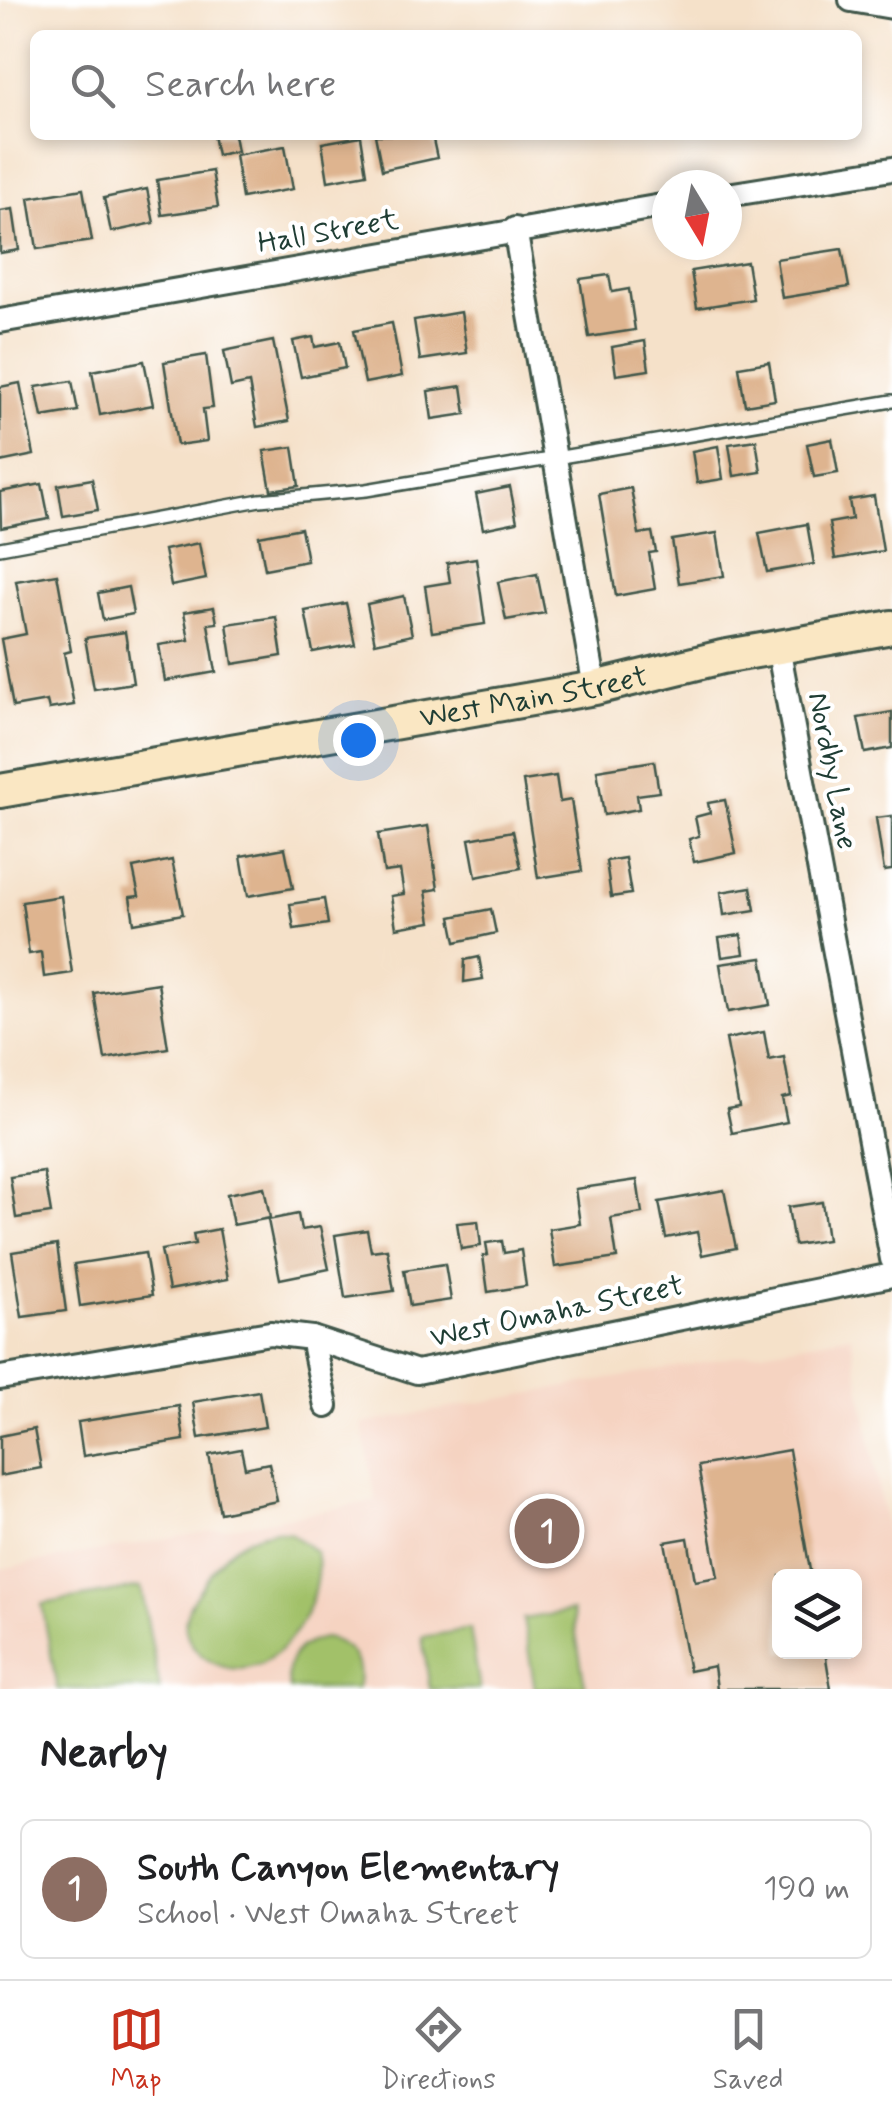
<!DOCTYPE html>
<html lang="en">
<head>
<meta charset="utf-8">
<style>
	:root { --surface:#fff; --page:#f6f6f6; --text:#202124; --muted:#757577; --line:#e0e0e0; --accent:#c8321e }
	body { margin:0; font-family:Mynerve,sans-serif; background:var(--page); color:var(--text) }
	.controls { position:absolute; right:30px; bottom:30px; display:grid; overflow:hidden; border-radius:15px; box-shadow:0 5px 15px #0003 }
	.controls button { width:90px; height:90px; display:grid; place-items:center; padding:0; border:0; border-bottom:2px solid var(--line); background:var(--surface); color:var(--text); font:50px sans-serif }
	.compass { position:absolute; left:652px; top:170px; width:90px; height:90px; border-radius:50%; background:var(--surface); box-shadow:0 5px 15px #0003; rotate:170deg }
	.you { position:absolute; left:358px; top:740px; width:35px; height:35px; margin:-25px; border:8px solid #fff; border-radius:50%; background:#1a73e8; box-shadow:0 0 0 15px #1a73e833 }
	.badge { display:grid; place-items:center; width:65px; height:65px; border-radius:50%; background:var(--accent); color:#fff; font-size:32px; font-weight:700 }
	.pin { position:absolute; translate:-50% -50%; border:5px solid #fff; box-shadow:0 2px 10px #0006 }
	.list { margin:0; padding:0; list-style:none }
	h2 { display:flex; justify-content:space-between; align-items:center; height:130px; margin:0; padding:0 40px; font-size:42px }
	h2 small { font-size:32px; font-weight:400; color:var(--muted) }
	.list li { display:grid; grid-template-columns:65px 1fr auto; gap:30px; align-items:center; box-sizing:border-box; height:140px; margin:0 20px 20px; padding:0 20px; border:2px solid var(--line); border-radius:15px }
	.list b { display:block; font-size:38px; white-space:nowrap }
	.list p { margin:0; font-size:32px; white-space:nowrap; color:var(--muted) }
	.list em { font-size:32px; font-style:normal; color:var(--muted) }
	.icon { flex:none; width:55px; height:55px; fill:none; stroke:currentColor; stroke-width:2; stroke-linecap:round; stroke-linejoin:round }
	.map { position:relative; flex:none; width:892px; height:1689px; overflow:hidden }
	.search { position:absolute; background:var(--surface); box-shadow:0 5px 15px #0003; left:30px; right:30px; top:30px; height:110px; display:flex; align-items:center; gap:25px; box-sizing:border-box; padding:0 35px; border-radius:15px; color:var(--muted); font-size:38px }
	.sheet { height:290px; background:var(--surface) }
	nav { display:flex; justify-content:space-around; align-items:center; box-sizing:border-box; height:140px; border-top:2px solid var(--line); background:var(--surface); font-size:28px; color:var(--muted) }
	nav a { display:grid; justify-items:center; gap:5px }
	nav .on { color:var(--accent) }
	.map>svg:first-child { display:block }
	.built { fill:#f5d3c1; fill-rule:evenodd }
	.green { fill:#a2c169; stroke:#607f4e; stroke-width:2.5 }
	.building { fill:#deb48f }
	.lines { fill:none; stroke-linecap:round; stroke-linejoin:round }
	.lane-casing { stroke:#3f564a; stroke-width:16 }
	.street-casing { stroke:#3f564a; stroke-width:28 }
	.secondary-casing { stroke:#3f564a; stroke-width:38 }
	.lane { stroke:#fff; stroke-width:11 }
	.street { stroke:#fff; stroke-width:22 }
	.secondary { stroke:#fae7c3; stroke-width:32 }
	.labels { text-anchor:middle; dominant-baseline:central; stroke-width:8; stroke-linejoin:round; paint-order:stroke }
	.street-label { font-size:30px; fill:#1f3d34; stroke:#fff }
</style>
</head>
<body>
<div class="map">
<svg width="892" height="1689" viewBox="0 0 892 1689">
	<rect width="100%" height="100%" fill="#fff"/>
	<filter id="ink" filterUnits="userSpaceOnUse"><feTurbulence type="fractalNoise" baseFrequency=".01" numOctaves="2"/><feDisplacementMap in="SourceGraphic" scale="20" xChannelSelector="R" yChannelSelector="G"/><feConvolveMatrix kernelMatrix="1 2 1 2 8 2 1 2 1" color-interpolation-filters="sRGB"/></filter>
	<filter id="wash" filterUnits="userSpaceOnUse"><feTurbulence type="fractalNoise" baseFrequency=".0048" numOctaves="4" result="noise"/><feDisplacementMap in="SourceGraphic" scale="40" xChannelSelector="R" yChannelSelector="G"/><feGaussianBlur stdDeviation="2.25" result="paint"/><feColorMatrix in="noise" values="0 0 0 0 0 0 0 0 0 0 0 0 0 0 0 0 0 1.4 0 .05"/><feComposite in="paint" operator="in"/></filter>
	<g filter="url(#wash)">
		<rect width="100%" height="100%" fill="#f5e1c9"/>
		<path class="built" d="M851 1335 892 1562V1689H0V1569L376 1501 362 1424ZM780 1576H854V1652H780Z"/>
		<g class="green">
			<path d="M275 1531 290 1533 316 1552C325 1592 291 1660 247 1668 215 1674 175 1645 188 1610 191 1601 199 1591 204 1583 222 1555 240 1535 275 1531Z"/>
			<polygon points="141,1587 160,1689 57,1689 42,1604"/>
			<polygon points="572,1611 585,1686 535,1689 523,1619"/>
			<polygon points="470,1629 480,1689 430,1689 422,1637"/>
			<path d="M324 1638C351 1643 363 1662 357 1689H290C282 1662 297 1643 324 1638Z"/>
		</g>
		<g id="blocks">
			<g class="building">
				<polygon points="213,135 234,135 237,151 217,155"/>
				<polygon points="375,135 432,135 437,158 382,170"/>
				<polygon points="361,136 367,174 328,181 322,143"/>
				<polygon points="285,146 293,189 242,198 235,155"/>
				<polygon points="212,171 218,207 162,215 157,180"/>
				<polygon points="83,189 92,241 37,249 29,198"/>
				<polygon points="147,189 154,223 111,232 104,198"/>
				<polygon points="13,209 19,250 0,253 0,211"/>
				<polygon points="842,249 849,287 782,298 776,259"/>
				<polygon points="747,262 753,299 697,308 691,271"/>
				<polygon points="609,275 612,292 629,289 635,330 589,337 580,279"/>
				<polygon points="461,312 467,353 420,360 414,320"/>
				<polygon points="392,323 402,376 365,383 354,330"/>
				<polygon points="313,337 315,347 340,342 345,368 301,377 293,341"/>
				<polygon points="273,341 289,421 257,427 249,383 231,387 224,351"/>
				<polygon points="645,341 649,370 616,375 612,347"/>
				<polygon points="206,355 213,408 203,409 207,441 177,445 164,362"/>
				<polygon points="144,361 153,405 100,415 92,371"/>
				<polygon points="769,362 775,400 745,405 739,367"/>
				<polygon points="72,381 78,411 42,417 36,387"/>
				<polygon points="20,383 34,455 0,462 0,387"/>
				<polygon points="462,386 466,414 432,419 428,391"/>
				<polygon points="832,439 838,473 814,477 807,444"/>
				<polygon points="756,440 761,472 734,476 729,444"/>
				<polygon points="718,446 723,479 697,483 692,451"/>
				<polygon points="293,447 299,486 271,490 264,451"/>
				<polygon points="92,479 98,510 63,516 58,485"/>
				<polygon points="42,484 49,519 1,528 0,492"/>
				<polygon points="510,487 517,522 483,529 476,494"/>
				<polygon points="631,488 639,534 652,532 656,552 649,553 655,589 616,596 599,494"/>
				<polygon points="874,496 883,551 835,559 829,523 852,519 849,500"/>
				<polygon points="807,524 814,564 767,572 759,533"/>
				<polygon points="301,528 307,561 265,569 259,536"/>
				<polygon points="717,533 724,576 679,583 672,540"/>
				<polygon points="199,543 206,579 171,586 164,550"/>
				<polygon points="476,558 485,624 432,632 425,586 450,582 447,563"/>
				<polygon points="57,574 71,651 64,653 74,705 49,709 47,701 13,707 1,639 26,634 16,581"/>
				<polygon points="537,574 545,613 506,620 498,582"/>
				<polygon points="128,587 133,614 103,620 98,593"/>
				<polygon points="404,596 412,635 375,643 367,604"/>
				<polygon points="346,603 355,644 313,652 305,611"/>
				<polygon points="214,607 217,623 208,624 216,672 165,681 159,645 189,640 184,612"/>
				<polygon points="276,617 282,656 233,664 227,624"/>
				<polygon points="125,632 133,683 94,689 85,638"/>
				<polygon points="892,712 892,748 865,753 858,718"/>
				<polygon points="654,761 659,792 637,795 639,809 604,815 597,770"/>
				<polygon points="556,776 560,802 571,800 582,871 538,878 523,781"/>
				<polygon points="725,800 736,853 694,862 689,839 699,836 695,817 710,813 708,803"/>
				<polygon points="892,816 892,870 884,871 876,818"/>
				<polygon points="428,826 438,889 426,891 431,922 396,928 391,896 404,894 400,870 384,872 378,834"/>
				<polygon points="513,831 521,868 476,877 469,839"/>
				<polygon points="285,848 293,888 248,896 241,856"/>
				<polygon points="625,858 631,894 611,897 606,861"/>
				<polygon points="172,860 183,914 134,923 130,897 139,896 133,868"/>
				<polygon points="751,887 755,910 724,915 721,892"/>
				<polygon points="61,896 72,973 44,977 41,952 29,954 22,902"/>
				<polygon points="324,899 328,924 294,929 290,904"/>
				<polygon points="491,909 496,933 456,942 451,917"/>
				<polygon points="741,935 744,954 722,957 719,938"/>
				<polygon points="479,957 483,979 464,982 465,960"/>
				<polygon points="762,958 770,1005 728,1012 720,964"/>
				<polygon points="158,983 168,1048 105,1059 94,993"/>
				<polygon points="764,1032 769,1060 784,1057 791,1096 782,1098 787,1122 732,1133 727,1109 739,1107 726,1039"/>
				<polygon points="44,1172 51,1213 16,1218 10,1177"/>
				<polygon points="637,1180 642,1213 611,1218 617,1258 555,1267 549,1229 580,1224 575,1189"/>
				<polygon points="264,1187 270,1218 233,1225 227,1194"/>
				<polygon points="724,1190 736,1248 702,1255 697,1232 666,1238 659,1202"/>
				<polygon points="822,1202 827,1240 794,1245 788,1207"/>
				<polygon points="298,1214 301,1230 320,1227 329,1269 280,1279 268,1220"/>
				<polygon points="478,1221 481,1246 461,1249 457,1223"/>
				<polygon points="219,1229 228,1279 169,1290 161,1250 195,1244 193,1234"/>
				<polygon points="367,1230 371,1251 387,1249 394,1291 345,1298 335,1235"/>
				<polygon points="502,1241 504,1253 521,1250 526,1286 488,1292 483,1256 488,1255 486,1243"/>
				<polygon points="57,1245 66,1311 22,1317 12,1252"/>
				<polygon points="145,1253 152,1295 80,1306 74,1264"/>
				<polygon points="445,1264 451,1300 410,1306 404,1270"/>
				<polygon points="259,1391 265,1427 199,1438 193,1402"/>
				<polygon points="179,1406 184,1440 83,1456 78,1422"/>
				<polygon points="34,1429 41,1468 0,1476 0,1436"/>
				<polygon points="241,1449 245,1468 269,1463 277,1501 220,1513 209,1455"/>
				<polygon points="789,1450 811,1576 780,1576 780,1652 825,1652 831,1689 717,1689 714,1666 689,1671 665,1542 688,1538 695,1581 718,1577 698,1466"/>
			</g>
		</g>
	</g>
	<g filter="url(#ink)">
		<use href="#blocks" fill-opacity="0" stroke="#3f564a" stroke-width="2.5"/>
		<g class="lines">
			<g class="lane-casing">
				<polyline id="lane" points="0,548 260,500 366,490 892,401"/>
			</g>
			<g class="street-casing">
				<g id="street">
					<polyline points="851,0 892,7"/>
					<polyline points="727,195 892,169"/>
					<polyline points="515,229 595,688"/>
					<polyline points="0,321 667,205"/>
					<polyline points="778,647 892,1259"/>
					<polyline points="312,1338 326,1406"/>
					<polyline points="0,1378 270,1333 312,1338 417,1372 892,1275"/>
				</g>
			</g>
			<g class="secondary-casing">
				<g id="secondary">
					<path id="s1" d="M0 791 595 688 722 657 892 627"/>
				</g>
			</g>
			<use href="#lane" class="lane"/>
			<use href="#street" class="street"/>
			<use href="#secondary" class="secondary"/>
		</g>
	</g>
	<g class="labels">
		<g class="street-label">
			<text transform="translate(328 232) rotate(-10)">Hall Street</text>
			<text stroke="none"><textPath href="#s1" startOffset="542">West Main Street</textPath></text>
			<text transform="translate(832 771) rotate(79)">Nordby Lane</text>
			<text transform="translate(557 1312) rotate(-12)">West Omaha Street</text>
		</g>
	</g>
</svg>
<div class="controls">
<button><svg class="icon" aria-label="layers" viewBox="0 0 24 24"><path d="M12 4l9 5-9 5-9-5zM3 14l9 5 9-5"/></svg></button>
</div>
<svg class="compass" viewBox="-18 -18 36 36"><path d="M0-13l5 13h-10z" fill="#e53935"/><path d="M0 13l5-13h-10z" fill="#757577"/></svg>
<div class="you"></div>
<div class="pin badge" style="left:547px;top:1531px;background:#8d6e63">1</div>
<div class="search"><svg class="icon" aria-label="search" viewBox="0 0 24 24"><circle cx="10" cy="10" r="6"/><path d="M15 15l6 6"/></svg>Search here</div>
</div>
<section class="sheet">
<h2>Nearby<small></small></h2>
<ul class="list">
<li><span class="badge" style="background:#8d6e63">1</span><div><b>South Canyon Elementary</b><p>School · West Omaha Street</p></div><em>190 m</em></li>
</ul>
</section>
<nav>
<a class="on"><svg class="icon" aria-label="map" viewBox="0 0 24 24"><path d="M3 6l6-2 6 2 6-2v14l-6 2-6-2-6 2zM9 4v14M15 6v14"/></svg>Map</a>
<a><svg class="icon" aria-label="directions" viewBox="0 0 24 24"><path d="M12 3l9 9-9 9-9-9zM9 14v-3h6M13 9l2 2-2 2"/></svg>Directions</a>
<a><svg class="icon" aria-label="saved" viewBox="0 0 24 24"><path d="M7 4h10v16l-5-4-5 4z"/></svg>Saved</a>
</nav>
</body>
</html>
